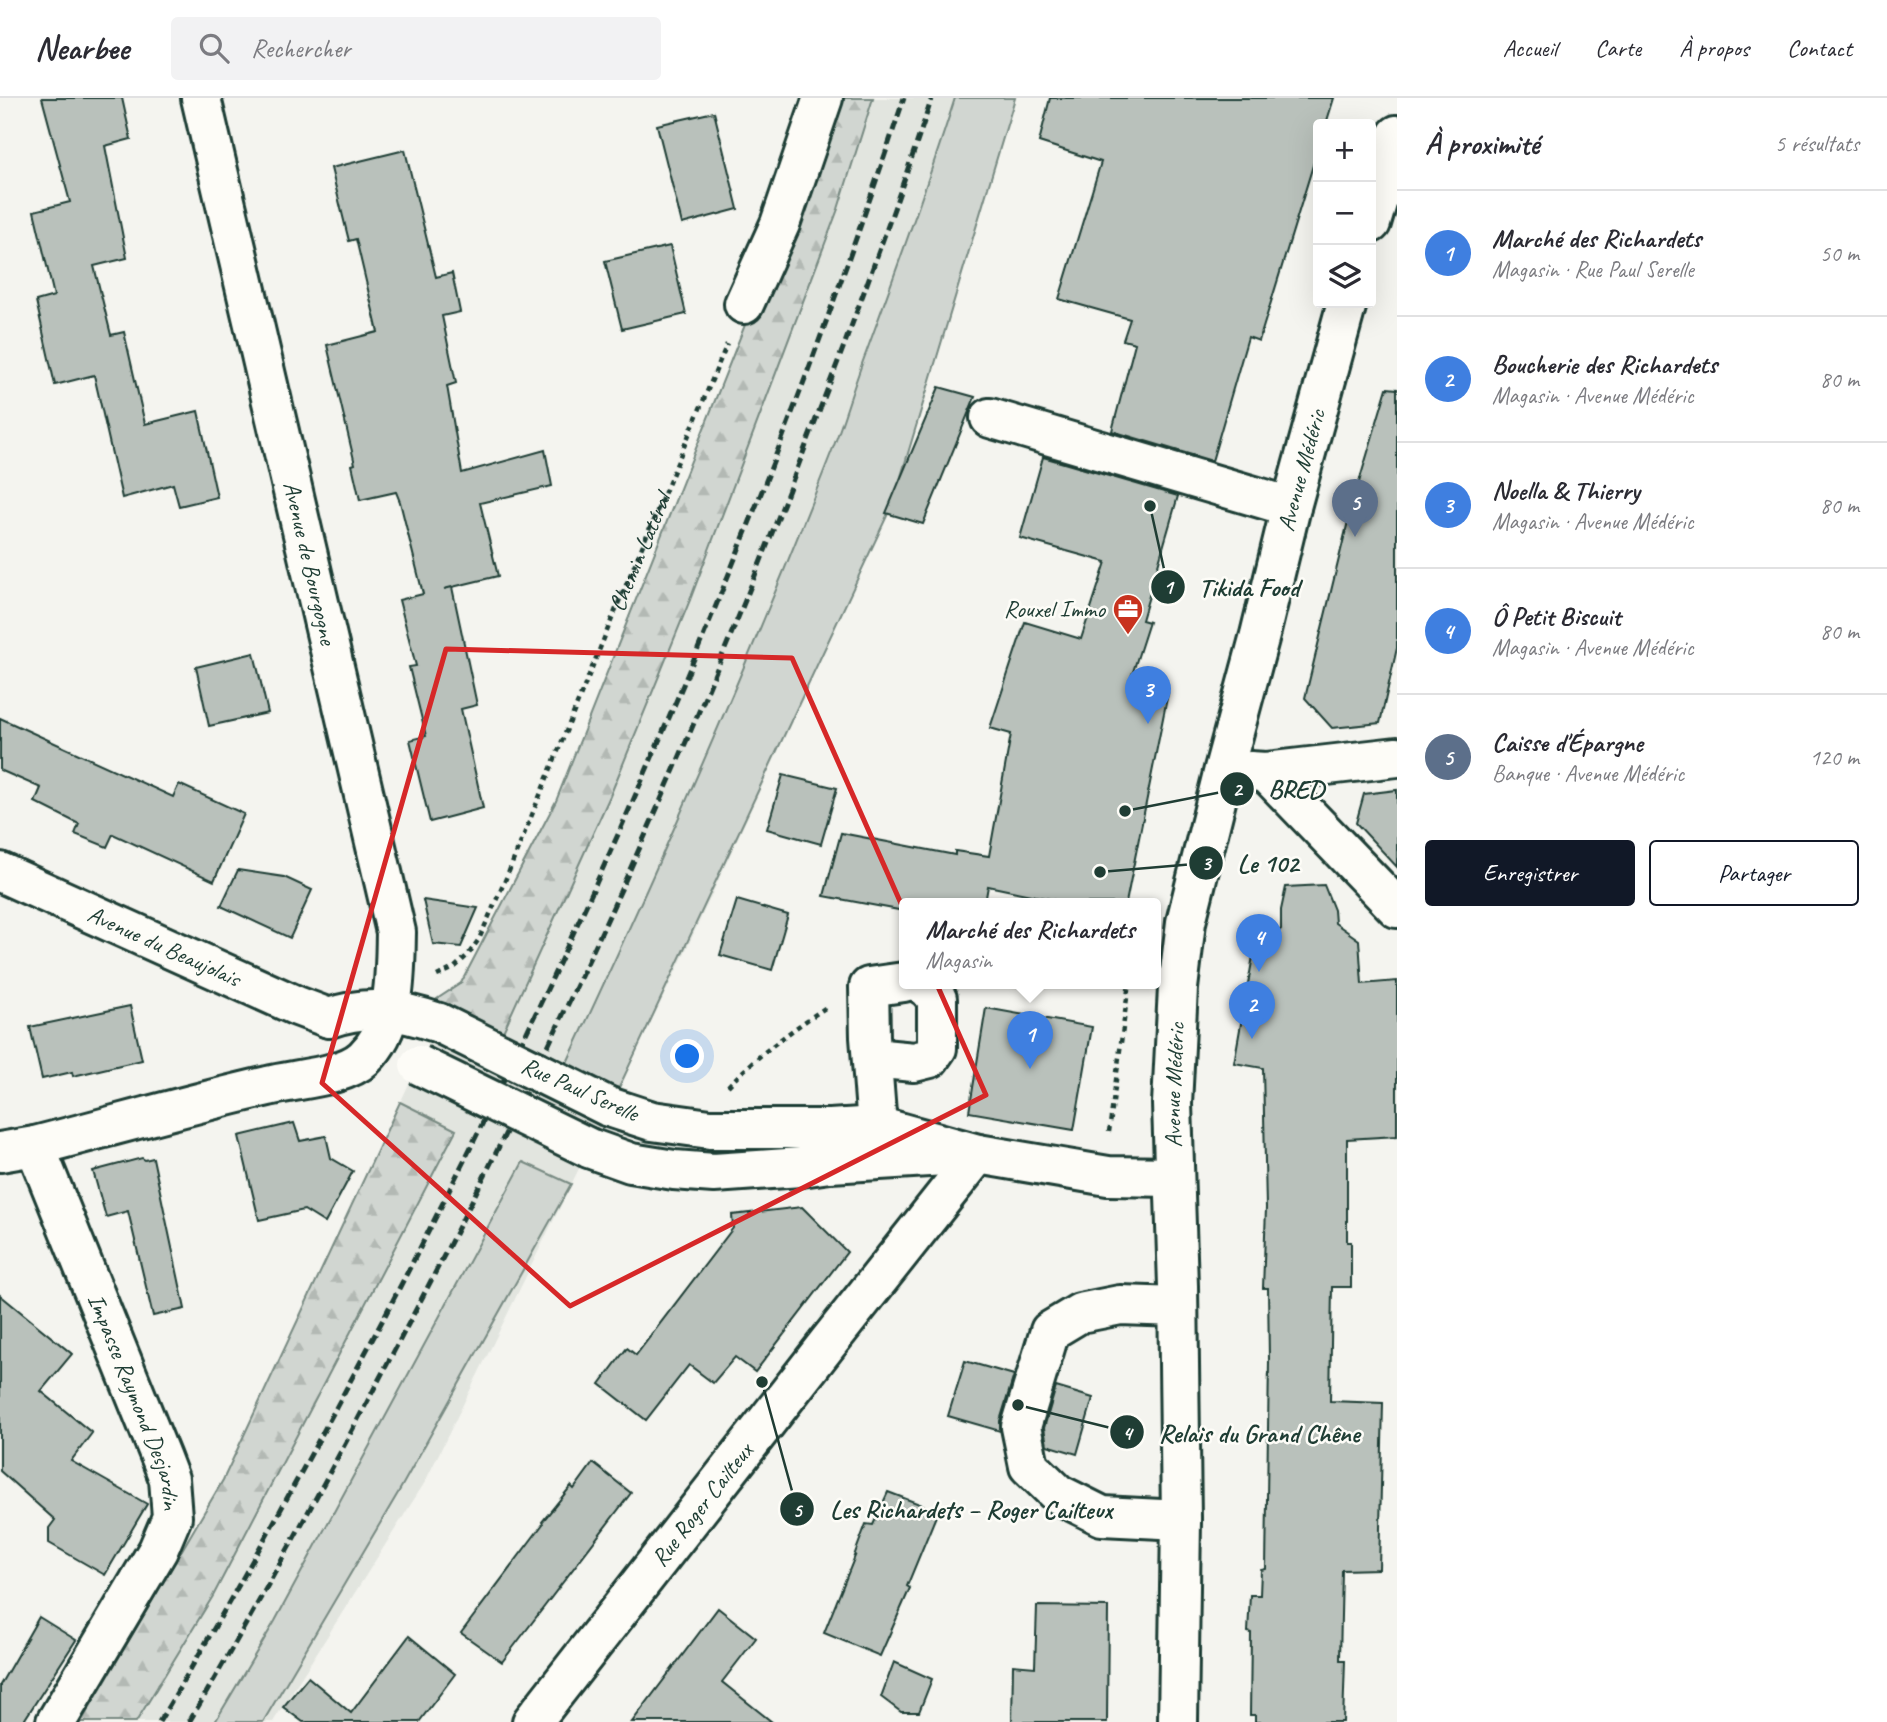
<!DOCTYPE html>
<html lang="fr">
<head>
<meta charset="utf-8">
<style>
	:root { --surface:#fff; --page:#f2f2f3; --text:#2b2b33; --muted:#7c7c81; --line:#e1e1e2; --accent:#111827 }
	body { margin:0; font-family:Caveat,sans-serif; background:var(--page); color:var(--text) }
	.controls { position:absolute; right:21px; top:21px; display:grid; overflow:hidden; border-radius:7px; box-shadow:0 7px 28px #0002 }
	.controls button { width:63px; height:63px; display:grid; place-items:center; padding:0; border:0; border-bottom:2px solid var(--line); background:var(--surface); color:var(--text); font:35px sans-serif }
	.you { position:absolute; left:688px; top:959px; width:24px; height:24px; margin:-18px; border:5px solid #fff; border-radius:50%; background:#1a73e8; box-shadow:0 0 0 10px #1a73e833 }
	.badge { display:grid; place-items:center; width:46px; height:46px; border-radius:50%; background:var(--accent); color:#fff; font-size:23px; font-weight:700 }
	.pin { position:absolute; translate:-50% -58px; filter:drop-shadow(0 2px 4px #0008) }
	.pin::after { content:''; position:absolute; top:37px; width:24px; height:21px; background:inherit; clip-path:polygon(0 0,100% 0,50% 100%) }
	.popup { position:absolute; left:899px; top:800px; width:262px; height:91px; box-sizing:border-box; display:grid; place-content:center; border-radius:7px; background:var(--surface); filter:drop-shadow(0 2px 5px #0005); font-size:23px; white-space:nowrap; color:var(--muted) }
	.popup b { font-size:26px; color:var(--text) }
	.popup::after { content:''; position:absolute; left:50%; top:100%; margin-left:-14px; border:14px solid transparent; border-top-color:var(--surface) }
	.list { margin:0; padding:0; list-style:none }
	h2 { display:flex; justify-content:space-between; align-items:center; height:91px; margin:0; padding:0 28px; font-size:30px }
	h2 small { font-size:23px; font-weight:400; color:var(--muted) }
	.list li { display:grid; grid-template-columns:46px 1fr auto; gap:21px; align-items:center; box-sizing:border-box; height:126px; padding:0 28px; border-top:2px solid var(--line) }
	.list b { display:block; font-size:26px; white-space:nowrap }
	.list p { margin:0; font-size:23px; white-space:nowrap; color:var(--muted) }
	.list em { font-size:23px; font-style:normal; color:var(--muted) }
	.actions { display:flex; gap:14px; padding:21px 28px }
	.actions a { flex:1; padding:16px 0; border:2px solid var(--accent); border-radius:7px; text-align:center; font-size:24px; color:var(--accent) }
	.actions .main { background:var(--accent); color:#fff }
	.icon { flex:none; width:38px; height:38px; fill:none; stroke:currentColor; stroke-width:2; stroke-linecap:round; stroke-linejoin:round }
	.map { position:relative; flex:none; width:1397px; height:1624px; overflow:hidden }
	header { display:flex; align-items:center; gap:42px; box-sizing:border-box; height:98px; padding:0 35px; background:var(--surface); border-bottom:2px solid var(--line) }
	header strong { font-size:33px }
	nav { display:flex; gap:38px; margin-inline-start:auto; font-size:24px }
	.search { width:490px; height:63px; background:var(--page); display:flex; align-items:center; gap:18px; box-sizing:border-box; padding:0 24px; border-radius:7px; color:var(--muted); font-size:26px }
	main { display:flex }
	aside { flex:1; background:var(--surface) }
	.map>svg:first-child { display:block }
	.built { fill:#e2e5df }
	.green { fill:#d1d6d1; stroke:#788a82; stroke-width:2 }
	.forest { fill:url(#forest-firs); stroke:#788a82; stroke-width:2 }
	.building { fill:#b9c1bb; stroke:#1f3d34; stroke-width:2 }
	.lines { fill:none; stroke-linecap:round; stroke-linejoin:round }
	.minor-casing { stroke:#1f3d34; stroke-width:44 }
	.major-casing { stroke:#1f3d34; stroke-width:44 }
	.path { stroke:#1f3d34; stroke-width:4.5; stroke-dasharray:5 5; stroke-linecap:butt }
	.minor { stroke:#fdfcf7; stroke-width:38 }
	.major { stroke:#fdfcf7; stroke-width:38 }
	.rail { stroke:#1f3d34; stroke-width:5; stroke-dasharray:10 5; stroke-linecap:butt }
	.minor-bridge-casing { stroke:#1f3d34; stroke-width:44; stroke-linecap:butt }
	.minor-bridge { stroke:#fdfcf7; stroke-width:38 }
	.marked { fill:none; stroke:#d62828; stroke-width:5; stroke-linejoin:round }
	.labels { text-anchor:middle; dominant-baseline:central; stroke-width:5; stroke-linejoin:round; paint-order:stroke }
	.street-label { font-size:24px; fill:#1f3d34; stroke:#fdfcf7 }
	.poi-label { font-size:24px; fill:#1f3d34; stroke:#fdfcf7; text-anchor:end }
	.leader { fill:none; stroke:#1f3d34; stroke-width:2.5 }
	.callout-dot { fill:#1f3d34; stroke:#fdfcf7; stroke-width:2.5 }
	.mark-label { font-size:21px; text-anchor:middle; font-weight:bold; fill:#fff }
	.callout-label { font-size:26px; text-anchor:middle; font-weight:bold; fill:#1f3d34; stroke:#fdfcf7; stroke-width:5; stroke-linejoin:round; paint-order:stroke }
</style>
</head>
<body>
<header>
<strong>Nearbee</strong>
<div class="search"><svg class="icon" aria-label="search" viewBox="0 0 24 24"><circle cx="10" cy="10" r="6"/><path d="M15 15l6 6"/></svg>Rechercher</div>
<nav><a>Accueil</a><a>Carte</a><a>À propos</a><a>Contact</a></nav>
</header>
<main>
<div class="map">
<svg width="1397" height="1624" viewBox="0 0 1397 1624">
	<defs>
		<pattern id="forest-firs" width="22" height="20" patternUnits="userSpaceOnUse" patternTransform="scale(1.75)"><rect width="22" height="20" fill="#d1d6d1"/><path d="M5 1l3.5 6h-7zM16 11l3.5 6h-7z" fill="#b3b9b4"/></pattern>
	</defs>
	<rect width="100%" height="100%" fill="#f4f4ef"/>
	<filter id="ink" filterUnits="userSpaceOnUse"><feTurbulence type="fractalNoise" baseFrequency=".0143" numOctaves="2"/><feDisplacementMap in="SourceGraphic" scale="14" xChannelSelector="R" yChannelSelector="G"/><feConvolveMatrix kernelMatrix="1 2 1 2 8 2 1 2 1" color-interpolation-filters="sRGB"/></filter>
	<g filter="url(#ink)">
		<polygon class="built" points="850,0 1015,0 893,405 680,865 425,1384 273,1624 92,1624 155,1526 408,988 551,714"/>
		<g class="green">
			<path d="M955 0H1015L893 405 616 996 564 971C660 767 751 560 833 350 845 319 854 286 866 255 897 170 928 86 955 0Z"/>
			<polygon points="523,1064 571,1086 398,1395 263,1624 215,1624 275,1523"/>
		</g>
		<g class="forest">
			<polygon points="829,0 873,0 838,111 690,502 610,698 498,945 448,913 437,901 461,885 556,703 806,73"/>
			<polygon points="400,1004 456,1032 213,1498 136,1624 81,1624 223,1382"/>
		</g>
		<g class="building">
			<polygon points="42,0 122,0 131,41 105,48 127,160 94,168 111,237 124,234 145,326 198,313 217,399 179,408 173,386 122,400 94,277 55,287 36,203 54,198 34,113 70,104"/>
			<polygon points="1050,0 1334,0 1326,26 1318,26 1318,51 1259,243 1248,239 1212,363 1112,333 1135,245 1123,242 1130,221 1059,201 1101,64 1039,44"/>
			<polygon points="714,14 738,111 682,126 657,27"/>
			<polygon points="405,52 436,179 452,175 460,214 442,218 456,285 447,288 462,375 545,352 552,388 480,405 498,478 444,491 452,489 477,607 461,611 483,710 430,724 410,642 426,638 409,569 416,568 399,502 423,496 400,404 396,394 360,402 352,367 355,366 327,247 378,234 356,141 349,143 331,70"/>
			<polygon points="670,148 686,216 622,231 605,163"/>
			<polygon points="939,289 975,299 923,426 886,415"/>
			<polygon points="1387,290 1397,291 1397,550 1380,625 1332,630 1305,600 1351,411"/>
			<polygon points="1043,359 1178,398 1142,522 1149,524 1130,583 1168,595 1126,805 1069,805 988,788 985,805 904,805 904,813 824,798 841,735 955,757 955,753 989,758 1011,636 990,630 1025,524 1081,541 1106,464 1020,440"/>
			<polygon points="254,555 268,615 209,628 196,569"/>
			<polygon points="0,620 173,699 179,686 244,716 214,783 113,736 107,749 75,736 79,726 35,704 41,690 0,672"/>
			<polygon points="783,677 837,690 821,746 767,731"/>
			<polygon points="1397,692 1397,769 1356,725 1364,696"/>
			<polygon points="238,772 284,779 312,792 290,840 221,808"/>
			<polygon points="1324,787 1334,812 1335,825 1359,842 1362,886 1397,883 1397,1038 1347,1041 1347,1144 1351,1144 1351,1189 1332,1189 1330,1303 1383,1305 1379,1471 1342,1472 1340,1562 1345,1562 1343,1624 1255,1624 1255,1617 1250,1617 1251,1535 1248,1534 1250,1497 1260,1497 1261,1472 1266,1471 1269,1262 1268,1190 1263,1190 1266,1110 1263,970 1234,965 1253,858 1281,831 1281,812 1286,789"/>
			<polygon points="423,802 478,810 461,849 433,846"/>
			<polygon points="737,802 788,817 772,872 720,857"/>
			<polygon points="130,908 142,962 73,978 72,974 42,981 30,929"/>
			<polygon points="986,910 1092,929 1074,1032 969,1014"/>
			<polygon points="294,1025 300,1043 326,1038 331,1060 353,1073 325,1125 304,1112 259,1122 239,1038"/>
			<polygon points="142,1060 145,1062 153,1060 185,1211 153,1218 128,1113 106,1119 93,1073"/>
			<polygon points="802,1109 847,1154 755,1274 735,1259 713,1285 689,1267 646,1322 600,1286 627,1250 636,1257 733,1130 732,1117"/>
			<polygon points="0,1197 72,1256 41,1293 92,1335 71,1363 147,1406 105,1477 49,1445 49,1430 55,1422 0,1373"/>
			<polygon points="965,1263 1014,1277 1000,1323 1000,1333 948,1318"/>
			<polygon points="1056,1289 1093,1300 1077,1356 1047,1347 1044,1330"/>
			<polygon points="593,1365 631,1395 502,1564 461,1535 543,1426 542,1424 571,1388 574,1391"/>
			<polygon points="888,1394 938,1413 907,1488 910,1490 880,1558 824,1535 855,1458 854,1458 866,1426 873,1427"/>
			<polygon points="1037,1508 1108,1509 1107,1624 1012,1624 1013,1567 1035,1569"/>
			<polygon points="718,1510 756,1540 722,1584 772,1624 632,1624"/>
			<polygon points="39,1519 76,1542 23,1624 0,1624 0,1587"/>
			<polygon points="409,1538 455,1576 419,1624 303,1624 283,1609 308,1579 351,1615"/>
			<polygon points="894,1564 932,1581 919,1614 901,1614 881,1599"/>
		</g>
		<g class="lines">
			<g class="minor-casing">
				<g id="minor">
					<polyline points="744,206 780,126 823,0"/>
					<polyline points="990,320 1291,409"/>
					<polyline points="1250,673 1266,674 1397,659"/>
					<polyline points="1266,674 1397,810"/>
					<path id="s2" d="M0 774 297 908 329 920"/>
					<path d="M329 920C369 906 400 912 439 925"/>
					<polyline points="872,960 914,964 930,960 937,950 937,901 928,890 920,885"/>
					<polyline points="609,1009 652,1023 710,1031 830,1031 877,1028 978,1056 1108,1078 1174,1079"/>
					<polyline points="877,1028 870,939 869,889 904,884"/>
					<path id="s3" d="M35 1048 161 1360 169 1381 172 1419 158 1452 56 1624"/>
					<polyline points="589,1050 631,1065 674,1072 714,1075 801,1069 830,1065 945,1058"/>
					<path d="M0 1054 35 1048C113 1028 190 1006 268 988 295 981 344 979 364 960 397 929 395 876 396 834L201 0"/>
					<polyline points="1178,1209 1120,1207 1080,1215 1050,1233 1021,1329 1029,1368 1058,1396 1102,1418 1181,1422"/>
					<path id="s4" d="M532 1624 828 1245 978 1056"/>
				</g>
			</g>
			<g class="major-casing">
				<g id="major">
					<polyline points="1371,125 1397,37"/>
					<path id="s5" d="M1178 1624 1181 1422 1178 1188 1172 1006 1178 890 1186 824 1224 671 1260 537 1291 409 1347 205"/>
				</g>
			</g>
			<g class="path">
				<path id="s1" d="M437 878 454 870 468 857 479 841 507 778 618 506 727 246"/>
				<path d="M728 988C757 958 790 933 825 910"/>
				<polyline points="1109,1034 1129,885"/>
			</g>
			<use href="#minor" class="minor"/>
			<use href="#major" class="major"/>
			<g class="rail">
				<path d="M159 1624C230 1506 296 1385 361 1263 576 858 760 435 904 0"/>
				<path d="M189 1624C258 1508 322 1390 385 1270 549 963 693 647 816 321 857 215 896 108 932 0"/>
			</g>
			<g class="minor-bridge-casing">
				<g id="minor-bridge">
					<polyline points="439,925 609,1009"/>
					<polyline points="419,967 589,1050"/>
				</g>
			</g>
			<use href="#minor-bridge" class="minor-bridge"/>
		</g>
	</g>
	<path class="marked" d="M446 551 792 560 986 997 570 1208 322 985Z"/>
	<defs>
		<g id="office-pin" transform="scale(1.575)"><path d="M0 17L-7.5 6A9.5 9.5 0 1 1 7.5 6Z" fill="#c8321e" stroke="#fdfcf7"/><path d="M-6-3h4V-5.5h4V-3h4V5H-6ZM-1-4.5V-3h2v-1.5ZM-6 0V1H6V0Z" fill="#fff"/></g>
	</defs>
	<g fill-rule="evenodd">
		<use href="#office-pin" x="1128" y="511"/>
	</g>
	<g class="labels">
		<g class="street-label">
			<text stroke="none"><textPath href="#s5" startOffset="1267">Avenue Médéric</textPath></text>
			<text stroke="none"><textPath href="#s1" startOffset="476">Chemin Latéral</textPath></text>
			<text transform="translate(310 465) rotate(77)">Avenue de Bourgogne</text>
			<text stroke="none"><textPath href="#s2" startOffset="180">Avenue du Beaujolais</textPath></text>
			<text stroke="none"><textPath href="#s5" startOffset="637">Avenue Médéric</textPath></text>
			<text transform="translate(580 991) rotate(24)">Rue Paul Serelle</text>
			<text stroke="none"><textPath href="#s3" startOffset="275">Impasse Raymond Desjardin</textPath></text>
			<text stroke="none"><textPath href="#s4" startOffset="276">Rue Roger Cailteux</textPath></text>
		</g>
		<g class="poi-label">
			<text x="1105" y="511">Rouxel Immo</text>
		</g>
	</g>
	<path class="leader" d="M1150 408L1168 489M1125 713L1237 691M1100 774L1206 765M1018 1307L1127 1334M762 1284L797 1411"/>
	<g class="callout-dot">
		<circle cx="1150" cy="408" r="7"/>
		<circle cx="1125" cy="713" r="7"/>
		<circle cx="1100" cy="774" r="7"/>
		<circle cx="1018" cy="1307" r="7"/>
		<circle cx="762" cy="1284" r="7"/>
		<circle cx="1168" cy="489" r="18"/>
		<circle cx="1237" cy="691" r="18"/>
		<circle cx="1206" cy="765" r="18"/>
		<circle cx="1127" cy="1334" r="18"/>
		<circle cx="797" cy="1411" r="18"/>
	</g>
	<g class="mark-label">
		<text x="1168" y="496">1</text>
		<text x="1237" y="698">2</text>
		<text x="1206" y="772">3</text>
		<text x="1127" y="1342">4</text>
		<text x="797" y="1419">5</text>
	</g>
	<g class="callout-label">
		<text x="1249" y="498">Tikida Food</text>
		<text x="1296" y="700">BRED</text>
		<text x="1268" y="774">Le 102</text>
		<text x="1259" y="1344">Relais du Grand Chêne</text>
		<text x="971" y="1420">Les Richardets – Roger Cailteux</text>
	</g>
</svg>
<div class="controls">
<button>+</button>
<button>−</button>
<button><svg class="icon" aria-label="layers" viewBox="0 0 24 24"><path d="M12 4l9 5-9 5-9-5zM3 14l9 5 9-5"/></svg></button>
</div>
<div class="you"></div>
<div class="pin badge" style="left:1030px;top:971px;background:#3f7fe0">1</div>
<div class="popup"><b>Marché des Richardets</b>Magasin</div>
<div class="pin badge" style="left:1252px;top:941px;background:#3f7fe0">2</div>
<div class="pin badge" style="left:1148px;top:626px;background:#3f7fe0">3</div>
<div class="pin badge" style="left:1259px;top:874px;background:#3f7fe0">4</div>
<div class="pin badge" style="left:1355px;top:439px;background:#5c6f8a">5</div>
</div>
<aside>
<h2>À proximité<small>5 résultats</small></h2>
<ul class="list">
<li><span class="badge" style="background:#3f7fe0">1</span><div><b>Marché des Richardets</b><p>Magasin · Rue Paul Serelle</p></div><em>50 m</em></li>
<li><span class="badge" style="background:#3f7fe0">2</span><div><b>Boucherie des Richardets</b><p>Magasin · Avenue Médéric</p></div><em>80 m</em></li>
<li><span class="badge" style="background:#3f7fe0">3</span><div><b>Noella &amp; Thierry</b><p>Magasin · Avenue Médéric</p></div><em>80 m</em></li>
<li><span class="badge" style="background:#3f7fe0">4</span><div><b>Ô Petit Biscuit</b><p>Magasin · Avenue Médéric</p></div><em>80 m</em></li>
<li><span class="badge" style="background:#5c6f8a">5</span><div><b>Caisse d'Épargne</b><p>Banque · Avenue Médéric</p></div><em>120 m</em></li>
</ul>
<div class="actions"><a class="main">Enregistrer</a><a>Partager</a></div>
</aside>
</main>
</body>
</html>
